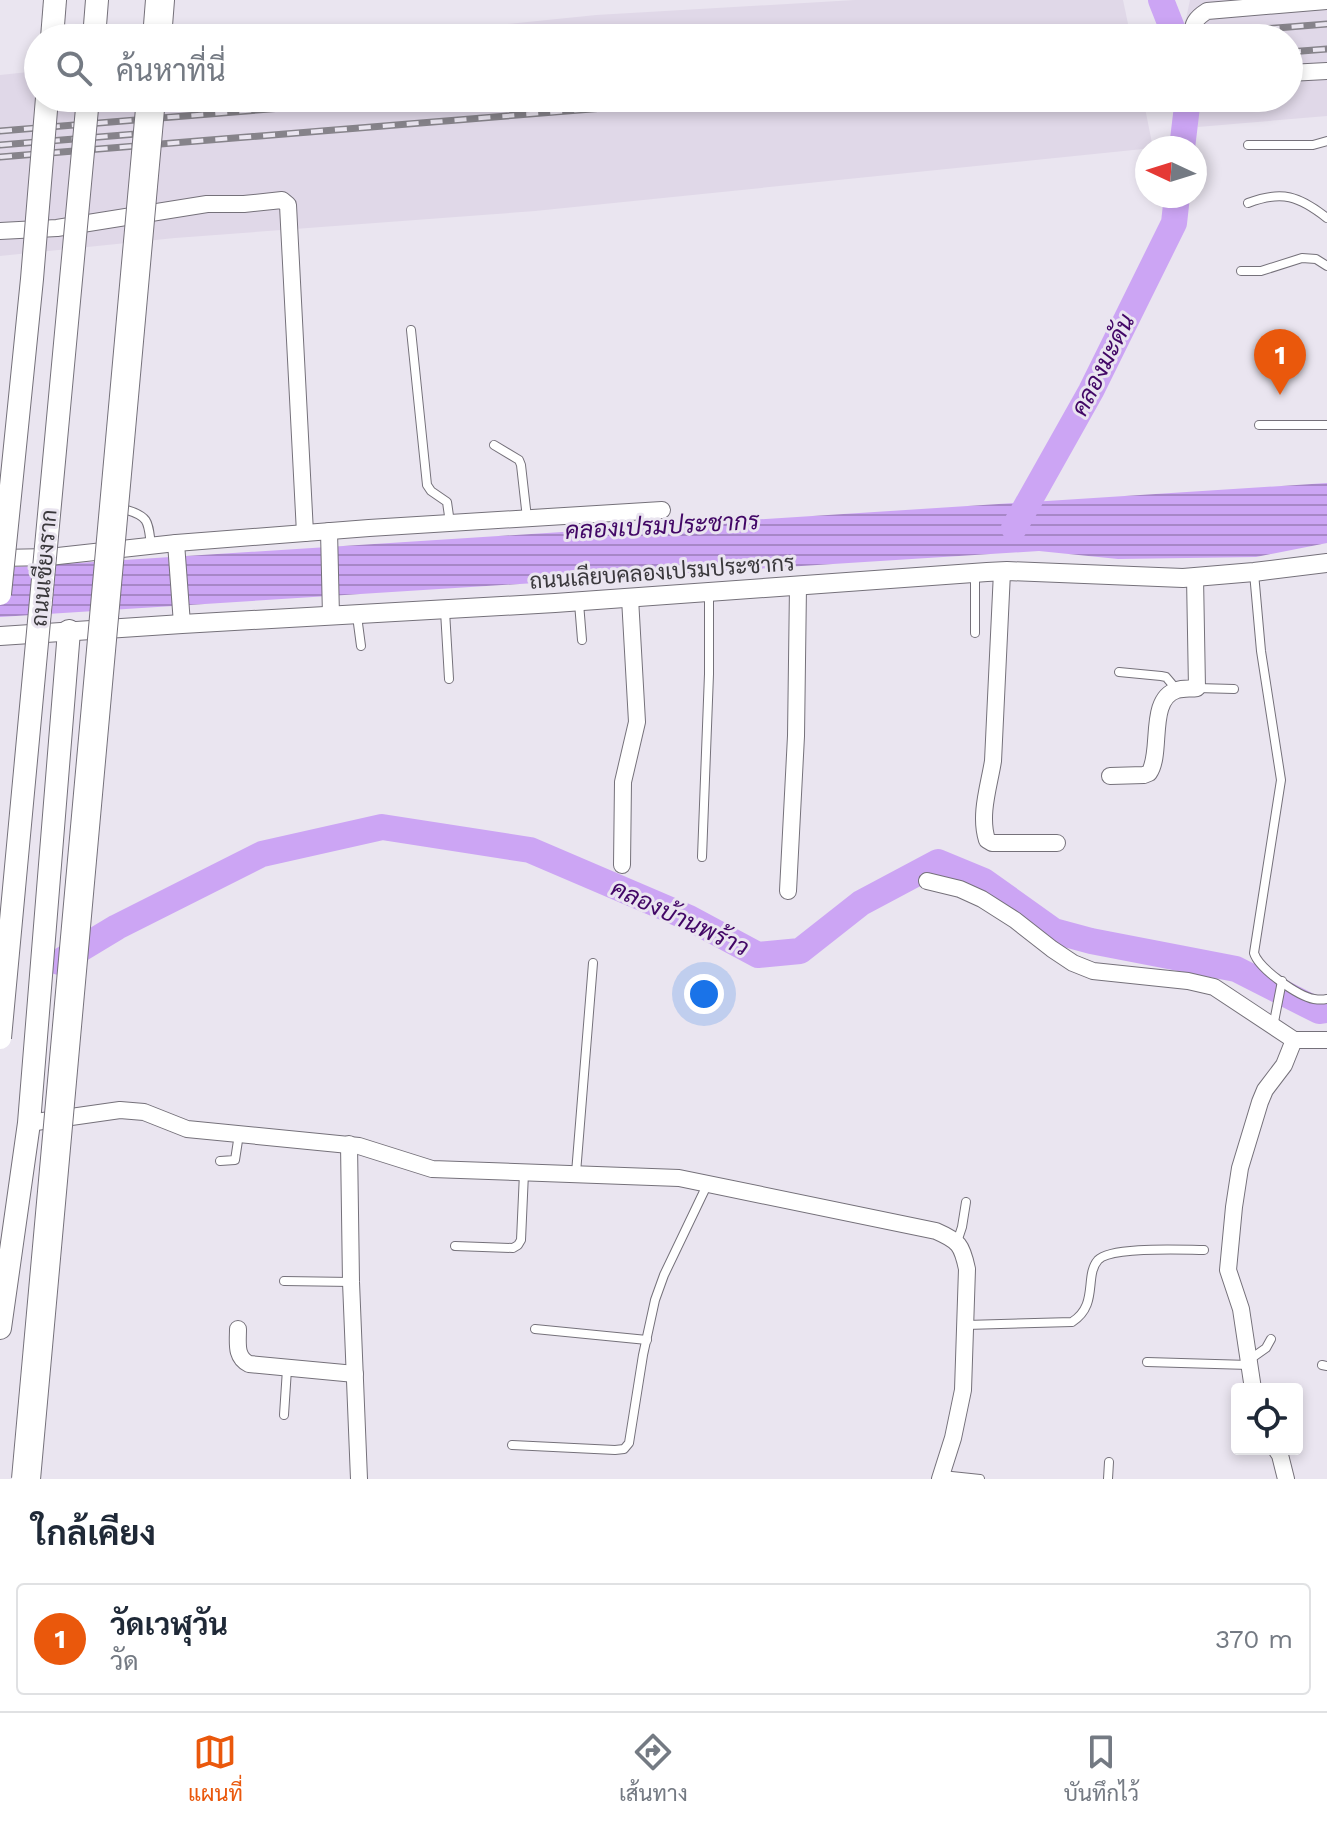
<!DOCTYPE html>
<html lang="th">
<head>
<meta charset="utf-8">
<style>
	:root { --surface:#fff; --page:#f6f6f7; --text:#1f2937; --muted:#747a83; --line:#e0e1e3; --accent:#ea580c }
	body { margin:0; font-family:"Work Sans",Sarabun,sans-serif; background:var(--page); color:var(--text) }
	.controls { position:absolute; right:24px; bottom:24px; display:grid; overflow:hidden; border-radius:8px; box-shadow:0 4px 12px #0003 }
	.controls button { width:72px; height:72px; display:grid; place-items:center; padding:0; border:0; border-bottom:2px solid var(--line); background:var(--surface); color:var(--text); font:40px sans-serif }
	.compass { position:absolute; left:1135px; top:136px; width:72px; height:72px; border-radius:50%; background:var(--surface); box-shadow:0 4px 12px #0003; rotate:274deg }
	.you { position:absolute; left:704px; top:994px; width:28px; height:28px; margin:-20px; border:6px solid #fff; border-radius:50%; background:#1a73e8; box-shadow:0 0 0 12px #1a73e833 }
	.badge { display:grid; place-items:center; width:52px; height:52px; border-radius:50%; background:var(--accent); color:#fff; font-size:26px; font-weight:700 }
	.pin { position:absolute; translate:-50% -66px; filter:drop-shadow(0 2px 4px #0008) }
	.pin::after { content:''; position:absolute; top:42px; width:28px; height:24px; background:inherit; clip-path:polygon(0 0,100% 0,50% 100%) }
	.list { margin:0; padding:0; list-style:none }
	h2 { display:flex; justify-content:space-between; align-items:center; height:104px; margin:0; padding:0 32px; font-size:34px }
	h2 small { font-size:26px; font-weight:400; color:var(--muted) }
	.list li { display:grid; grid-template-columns:52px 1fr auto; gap:24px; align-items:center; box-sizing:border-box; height:112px; margin:0 16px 16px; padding:0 16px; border:2px solid var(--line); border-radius:8px }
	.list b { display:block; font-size:30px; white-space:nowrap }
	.list p { margin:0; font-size:26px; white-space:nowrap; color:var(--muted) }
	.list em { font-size:26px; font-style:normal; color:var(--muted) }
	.icon { flex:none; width:44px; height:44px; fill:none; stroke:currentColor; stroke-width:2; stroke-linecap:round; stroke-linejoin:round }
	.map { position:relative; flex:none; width:1327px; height:1479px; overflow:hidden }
	.search { position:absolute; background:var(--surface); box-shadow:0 4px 12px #0003; left:24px; right:24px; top:24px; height:88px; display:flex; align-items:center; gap:20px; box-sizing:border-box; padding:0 28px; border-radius:44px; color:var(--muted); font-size:30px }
	.sheet { height:232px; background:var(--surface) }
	nav { display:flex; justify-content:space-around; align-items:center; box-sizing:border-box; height:112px; border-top:2px solid var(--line); background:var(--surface); font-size:22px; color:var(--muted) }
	nav a { display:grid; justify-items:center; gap:4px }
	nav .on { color:var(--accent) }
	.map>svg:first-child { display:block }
	.built { fill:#e0d8e8 }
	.water { fill:url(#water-rules) }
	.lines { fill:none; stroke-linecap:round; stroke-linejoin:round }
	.river { stroke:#cca5f4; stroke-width:26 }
	.service-casing { stroke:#75717a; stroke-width:10 }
	.minor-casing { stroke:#75717a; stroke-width:18 }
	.tertiary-casing { stroke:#75717a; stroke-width:20 }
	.secondary-casing { stroke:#75717a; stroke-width:24 }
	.motorway-casing { stroke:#75717a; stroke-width:30 }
	.service { stroke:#fff; stroke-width:8 }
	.minor { stroke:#fff; stroke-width:16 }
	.tertiary { stroke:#fff; stroke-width:18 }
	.secondary { stroke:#fff; stroke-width:22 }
	.motorway { stroke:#fff; stroke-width:28 }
	.rail-casing { stroke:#86838a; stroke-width:7 }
	.rail { stroke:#eae5f0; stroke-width:4; stroke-dasharray:12; stroke-linecap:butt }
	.secondary-bridge-casing { stroke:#75717a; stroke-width:24; stroke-linecap:butt }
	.motorway-bridge-casing { stroke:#75717a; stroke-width:30; stroke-linecap:butt }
	.secondary-bridge { stroke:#fff; stroke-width:22 }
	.motorway-bridge { stroke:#fff; stroke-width:28 }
	.labels { text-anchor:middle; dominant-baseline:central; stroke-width:6; stroke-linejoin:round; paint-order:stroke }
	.street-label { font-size:22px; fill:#3a383c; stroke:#eae5f0 }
	.water-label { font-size:24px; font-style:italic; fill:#420766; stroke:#eae5f0 }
</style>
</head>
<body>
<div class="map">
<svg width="1327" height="1479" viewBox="0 0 1327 1479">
	<defs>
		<pattern id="water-rules" width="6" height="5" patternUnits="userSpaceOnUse" patternTransform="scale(2)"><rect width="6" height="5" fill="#cca5f4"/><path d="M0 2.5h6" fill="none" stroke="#a787c7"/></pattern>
	</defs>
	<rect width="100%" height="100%" fill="#eae5f0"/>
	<g class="built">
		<polygon points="855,0 1123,0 1131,38 369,38 596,15"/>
		<polygon points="1190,0 1327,0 1327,116 1198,127 1194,98 1289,98 1289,38 1185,38 1184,28"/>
		<polygon points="38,71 38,98 1143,98 1153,148 535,211 175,238 0,256 0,75"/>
	</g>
	<polygon class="water" points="1327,483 1327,543 1256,557 1118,559 1039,551 0,617 0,568"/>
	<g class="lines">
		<g class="river">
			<polyline points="1161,0 1176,38"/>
			<polyline points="1182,148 1188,98"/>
			<polyline points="1014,528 1091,391 1174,223 1177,196"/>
			<polyline points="59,962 117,927 262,854 382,827 530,850 689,918 758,955 800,951 861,903 938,862 984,881 1054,931 1091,941 1236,969 1319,1011 1327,1010"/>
		</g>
		<g class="service-casing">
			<g id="service">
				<polyline points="1248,145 1313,145 1327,141"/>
				<path d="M1248 203C1282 190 1299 196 1327 218"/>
				<polyline points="1241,271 1261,271 1302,258 1316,259 1327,266"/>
				<polyline points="411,330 427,485 431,491 447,502 450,523"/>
				<polyline points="1259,425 1327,425"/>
				<polyline points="494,445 519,460 521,465 527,518"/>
				<path d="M127 510C150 517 148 523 151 545"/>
				<path d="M1254 573 1261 651 1281 780 1254 953C1259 969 1298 996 1314 999 1320 1000 1322 1000 1327 999"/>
				<polyline points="579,603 582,640"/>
				<polyline points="445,611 449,679"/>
				<polyline points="357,616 361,646"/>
				<polyline points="975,633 975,574"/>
				<polyline points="1119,672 1161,676 1166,677 1177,690"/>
				<polyline points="1197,688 1234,689"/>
				<polyline points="702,857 709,674 709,593"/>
				<polyline points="1273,1027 1282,981"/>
				<polyline points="220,1161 235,1160 239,1134"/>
				<polyline points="576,1173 593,963"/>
				<polyline points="957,1242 962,1227 966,1202"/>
				<polyline points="455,1246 513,1248 518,1245 521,1240 524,1173"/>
				<polyline points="284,1281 351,1282"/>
				<path d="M966 1325 1072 1322C1099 1305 1084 1276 1098 1260 1111 1246 1184 1250 1204 1250"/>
				<polyline points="535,1329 647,1340"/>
				<polyline points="1249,1360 1266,1348 1271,1339"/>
				<polyline points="1147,1362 1249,1365"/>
				<polyline points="1322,1365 1327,1366"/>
				<polyline points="284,1415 287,1369"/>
				<polyline points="512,1445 615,1450 624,1449 629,1443 643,1355 655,1300 664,1275 708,1183"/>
				<polyline points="942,1475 980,1479"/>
				<polyline points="1108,1479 1109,1462"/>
			</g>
		</g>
		<g class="minor-casing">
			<g id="minor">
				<path d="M1193 38C1191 24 1196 18 1207 11L1327 1"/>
				<polyline points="1289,73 1327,71"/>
				<polyline points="0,231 57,228 207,204 244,204 282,200 288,205 305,533"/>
				<polyline points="329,531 331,616"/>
				<polyline points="176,543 182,624"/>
				<polyline points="0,558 49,557 176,543 369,528 662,510"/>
				<path d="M1002 572 993 761C989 786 979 815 987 840L992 843H1057"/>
				<path d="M1110 776 1144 775 1149 773C1163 753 1147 699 1177 690 1183 688 1191 689 1197 688L1195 577"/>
				<polyline points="622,865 623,782 637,722 630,598"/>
				<polyline points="927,881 960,889 982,899 1015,920 1052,949 1073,963 1093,971 1188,981 1214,987 1294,1040 1327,1040"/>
				<polyline points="788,891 796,736 798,586"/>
				<path d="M29 1123 120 1110 144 1112 187 1129 359 1146 432 1169 679 1178 936 1231C959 1241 962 1245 967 1269L963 1390 953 1438 940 1479"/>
				<polyline points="349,1144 351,1282 359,1479"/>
				<path d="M238 1329C238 1343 235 1357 249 1364L355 1374"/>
				<polyline points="1253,1389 1241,1309 1228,1270 1234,1207 1240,1168 1260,1102 1265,1090 1284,1065 1294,1040"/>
				<polyline points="1276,1449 1280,1455 1286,1479"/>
			</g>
		</g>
		<g class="tertiary-casing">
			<polyline id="tertiary" points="0,636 182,624 555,603 987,572 1007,571 1183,578 1254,572 1327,563"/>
		</g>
		<g class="secondary-casing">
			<g id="secondary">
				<polyline points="52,38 55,0"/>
				<polyline points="94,38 97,0"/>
				<polyline points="0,1328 29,1123 69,631"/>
			</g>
		</g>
		<g class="motorway-casing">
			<polyline id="motorway" points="157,38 160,0"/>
		</g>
		<use href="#service" class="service"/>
		<use href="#minor" class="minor"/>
		<use href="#tertiary" class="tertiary"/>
		<use href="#secondary" class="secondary"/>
		<use href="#motorway" class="motorway"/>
		<g class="rail-casing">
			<g id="rail">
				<polyline points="1148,38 1327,24"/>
				<polyline points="1289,52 1327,49"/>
				<polyline points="0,131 405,98"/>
				<polyline points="0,145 136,134"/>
				<polyline points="0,157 728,98"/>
			</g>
		</g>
		<use href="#rail" class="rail"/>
		<g class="secondary-bridge-casing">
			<g id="secondary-bridge">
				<polyline points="0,594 32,279 47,98"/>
				<polyline points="0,1038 88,98"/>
			</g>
		</g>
		<g class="motorway-bridge-casing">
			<polyline id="motorway-bridge" points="26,1479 151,98"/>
		</g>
		<use href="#secondary-bridge" class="secondary-bridge"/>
		<use href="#motorway-bridge" class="motorway-bridge"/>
	</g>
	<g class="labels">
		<g class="street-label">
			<text transform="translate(44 568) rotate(-85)">ถนนเชียงราก</text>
			<text transform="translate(662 572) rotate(-4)">ถนนเลียบคลองเปรมประชากร</text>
		</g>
		<g class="water-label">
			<text transform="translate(1103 365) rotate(-63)">คลองมะดัน</text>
			<text transform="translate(662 526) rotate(-3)">คลองเปรมประชากร</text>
			<text transform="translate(680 918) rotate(25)">คลองบ้านพร้าว</text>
		</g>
	</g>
</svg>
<div class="controls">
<button><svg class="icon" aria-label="locate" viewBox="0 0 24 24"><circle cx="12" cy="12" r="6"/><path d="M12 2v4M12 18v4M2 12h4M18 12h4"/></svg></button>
</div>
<svg class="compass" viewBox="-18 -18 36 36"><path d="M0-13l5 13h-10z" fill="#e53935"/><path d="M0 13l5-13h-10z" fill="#747a83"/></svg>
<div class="you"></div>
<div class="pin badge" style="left:1280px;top:395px">1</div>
<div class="search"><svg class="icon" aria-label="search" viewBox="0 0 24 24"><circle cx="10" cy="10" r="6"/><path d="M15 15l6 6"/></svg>ค้นหาที่นี่</div>
</div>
<section class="sheet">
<h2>ใกล้เคียง<small></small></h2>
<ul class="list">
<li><span class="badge">1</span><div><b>วัดเวฬุวัน</b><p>วัด</p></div><em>370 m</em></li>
</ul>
</section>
<nav>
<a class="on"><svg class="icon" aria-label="map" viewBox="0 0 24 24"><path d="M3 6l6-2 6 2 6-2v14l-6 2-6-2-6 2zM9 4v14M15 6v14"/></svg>แผนที่</a>
<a><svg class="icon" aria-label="directions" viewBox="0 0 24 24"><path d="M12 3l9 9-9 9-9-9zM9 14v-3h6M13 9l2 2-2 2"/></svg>เส้นทาง</a>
<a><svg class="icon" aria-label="saved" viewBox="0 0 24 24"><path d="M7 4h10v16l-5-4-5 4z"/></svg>บันทึกไว้</a>
</nav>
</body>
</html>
